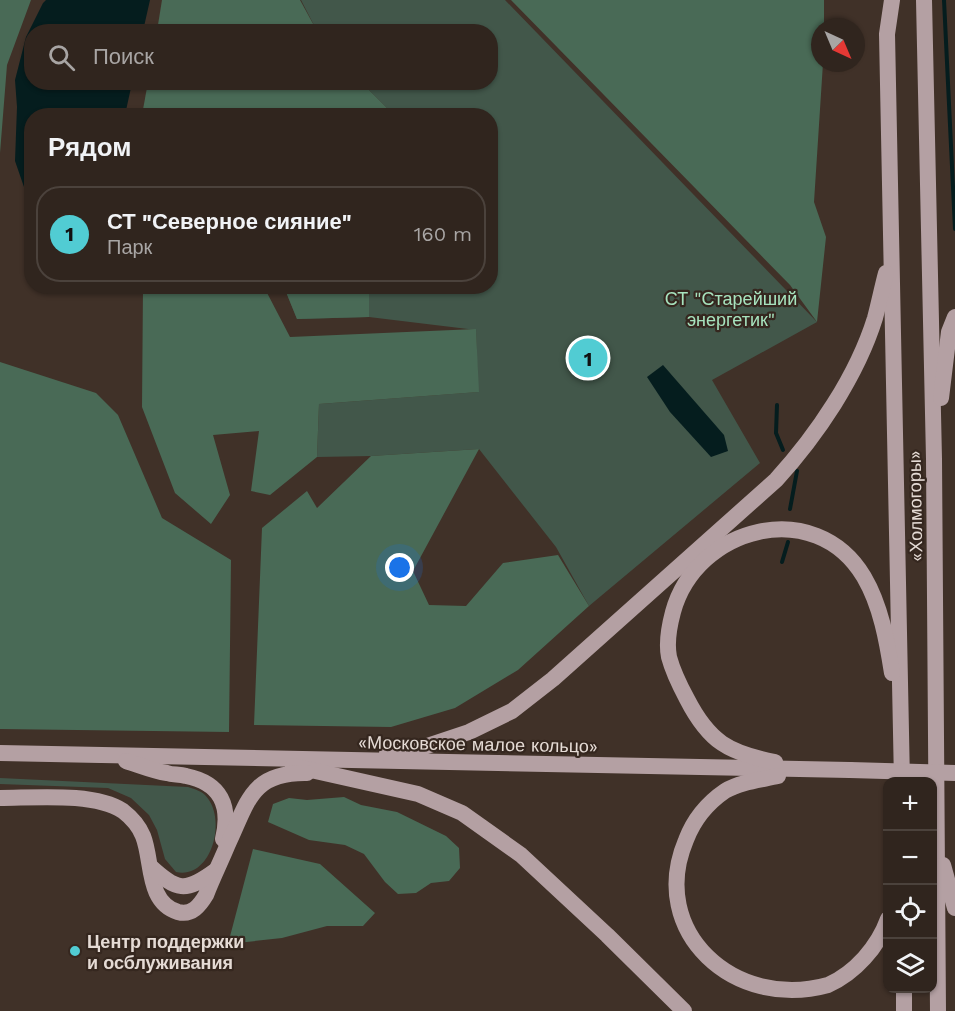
<!DOCTYPE html>
<html lang="ru">
<head>
<meta charset="utf-8">
<style>
	:root { --surface:#30251e; --page:#382d27; --text:#f1f3f6; --muted:#a8a5a4; --line:#4b423c; --accent:#51ccd3 }
	body { margin:0; font-family:"Work Sans",sans-serif; background:var(--page); color:var(--text) }
	.controls { position:absolute; right:18px; bottom:18px; display:grid; overflow:hidden; border-radius:12px; box-shadow:0 2px 4px #0004 }
	.controls button { width:54px; height:54px; display:grid; place-items:center; padding:0; border:0; border-bottom:2px solid var(--line); background:var(--surface); color:var(--text); font:30px sans-serif }
	.compass { position:absolute; left:811px; top:18px; width:54px; height:54px; border-radius:50%; background:var(--surface); box-shadow:0 2px 4px #0004; rotate:136deg }
	.you { position:absolute; left:400px; top:568px; width:21px; height:21px; margin:-15px; border:4px solid #fff; border-radius:50%; background:#1a73e8; box-shadow:0 0 0 9px #1a73e833 }
	.badge { display:grid; place-items:center; width:39px; height:39px; border-radius:50%; background:var(--accent); color:#111; font-size:20px; font-weight:700 }
	.pin { position:absolute; translate:-50% -50%; border:3px solid #fff; box-shadow:0 2px 6px #0006 }
	.list { margin:0; padding:0; list-style:none }
	h2 { display:flex; justify-content:space-between; align-items:center; height:78px; margin:0; padding:0 24px; font-size:26px }
	h2 small { font-size:20px; font-weight:400; color:var(--muted) }
	.list li { display:grid; grid-template-columns:39px 1fr auto; gap:18px; align-items:center; box-sizing:border-box; height:96px; margin:0 12px 12px; padding:0 12px; border:2px solid var(--line); border-radius:24px }
	.list b { display:block; font-size:22px; white-space:nowrap }
	.list p { margin:0; font-size:20px; white-space:nowrap; color:var(--muted) }
	.list em { font-size:20px; font-style:normal; color:var(--muted) }
	.icon { flex:none; width:33px; height:33px; fill:none; stroke:currentColor; stroke-width:2; stroke-linecap:round; stroke-linejoin:round }
	.map { position:relative; flex:none; width:955px; height:1011px; overflow:hidden }
	.search { position:absolute; background:var(--surface); box-shadow:0 2px 4px #0004; left:24px; top:24px; width:474px; height:66px; display:flex; align-items:center; gap:15px; box-sizing:border-box; padding:0 21px; border-radius:24px; color:var(--muted); font-size:22px }
	.panel { position:absolute; background:var(--surface); box-shadow:0 2px 4px #0004; left:24px; top:108px; width:474px; height:186px; border-radius:24px }
	.map>svg:first-child { display:block }
	.green { fill:#42574a }
	.forest { fill:#496a56 }
	.water { fill:#051d1e }
	.lines { fill:none; stroke-linecap:round; stroke-linejoin:round }
	.stream { stroke:#051d1e; stroke-width:4 }
	.trunk { stroke:#b4a0a3; stroke-width:16 }
	.trunk-bridge { stroke:#b4a0a3; stroke-width:16 }
	.poi-dot { fill:#51ccd3; stroke:#35271f; stroke-width:2 }
	.labels { text-anchor:middle; dominant-baseline:central; stroke-width:4.5; stroke-linejoin:round; paint-order:stroke }
	.park-label { font-size:18px; fill:#a7e3be; stroke:#35271f }
	.street-label { font-size:18px; fill:#e5dbd5; stroke:#35271f }
	.poi-label { font-size:18px; font-weight:bold; fill:#e5dbd5; stroke:#35271f; text-anchor:start }
</style>
</head>
<body>
<div class="map">
<svg width="955" height="1011" viewBox="0 0 955 1011">
	<rect width="100%" height="100%" fill="#403128"/>
	<g class="green">
		<polygon points="301,0 505,0 817,322 712,380 760,463 589,606 556,547 479,449 371,456 317,457 319,404 478,392 476,330 369,317 297,319 284,287 490,286 490,116 394,115 362,83 490,82 490,32 317,31"/>
		<path d="M0 778 188 787C194 789 201 791 205 795 228 818 212 880 176 872L165 859 157 830 149 815 131 798 108 788 0 784Z"/>
	</g>
	<g class="forest">
		<polygon points="0,0 31,0 7,65 0,153"/>
		<polygon points="162,0 300,0 317,31 157,31"/>
		<polygon points="511,0 824,0 824,27 820,27 820,63 823,63 814,202 826,237 817,322 790,285"/>
		<polygon points="148,82 362,83 394,115 142,115"/>
		<polygon points="143,287 264,287 290,337 476,329 479,392 319,404 317,457 270,495 251,491 259,431 213,435 230,495 211,524 175,493 142,407"/>
		<polygon points="284,287 369,287 369,317 297,319"/>
		<polygon points="0,362 96,393 118,415 162,518 231,560 229,732 0,729"/>
		<polygon points="479,449 413,571 429,605 466,606 503,563 558,555 589,606 518,670 455,708 391,727 254,725 262,528 307,491 317,508 371,456"/>
		<polygon points="344,797 361,805 397,812 446,836 459,848 460,868 449,881 431,883 416,893 398,894 385,882 364,854 345,845 309,840 268,822 273,804 289,798 307,800"/>
		<polygon points="253,849 320,864 375,913 363,926 327,926 282,938 228,944"/>
	</g>
	<g class="water">
		<polygon points="46,0 150,0 143,31 32,32 32,82 132,83 125,115 32,116 31,192 24,187 15,161 17,107 15,80 26,37 43,3"/>
		<polygon points="663,365 724,435 728,451 711,457 670,412 647,377"/>
	</g>
	<g class="lines">
		<g class="stream">
			<polyline points="944,0 955,229"/>
			<polyline points="777,405 776,433 783,450"/>
			<polyline points="790,509 797,471"/>
			<polyline points="782,562 788,542"/>
		</g>
		<g class="trunk">
			<polyline points="892,0 887,34 902,782"/>
			<polyline points="924,0 934,459 938,1011"/>
			<polyline points="941,398 949,332 955,317"/>
			<polyline points="0,753 850,770"/>
			<path d="M387 753 421 748 469 732 512 711 553 679 776 480C817 435 857 376 875 318 879 303 882 288 886 273"/>
			<path d="M126 761C139 765 153 771 167 773 173 775 179 774 186 776 221 783 231 806 223 839"/>
			<path d="M775 762C729 753 709 742 687 699 680 686 673 672 669 657 666 642 669 627 673 612 696 527 815 495 864 577 881 606 887 641 892 673"/>
			<polyline points="293,766 418,794 462,813 521,855 607,935 684,1011"/>
			<path d="M778 776C760 780 740 782 725 791 706 804 694 819 686 840 647 932 735 1011 828 985 855 973 878 947 888 919"/>
			<path d="M0 798C34 798 94 792 123 811 132 818 139 826 143 836 153 861 146 902 178 912 192 916 200 905 206 895 213 877 221 861 228 844 248 802 251 772 307 773"/>
			<polyline points="943,865 955,908"/>
			<path d="M150 866C177 891 185 893 215 871"/>
			<polyline points="904,988 904,1011"/>
		</g>
		<polyline class="trunk-bridge" points="850,770 955,773"/>
	</g>
	<circle class="poi-dot" cx="75" cy="951" r="6"/>
	<g class="labels">
		<g class="park-label">
			<text x="731" y="298">СТ "Старейший<tspan x="731" dy="21">энергетик"</tspan></text>
		</g>
		<g class="street-label">
			<text transform="translate(915 506) rotate(-91)">«Холмогоры»</text>
			<text transform="translate(478 744) rotate(1)">«Московское малое кольцо»</text>
		</g>
		<g class="poi-label">
			<text x="87" y="941">Центр поддержки<tspan x="87" dy="21">и осблуживания</tspan></text>
		</g>
	</g>
</svg>
<div class="controls">
<button>+</button>
<button>−</button>
<button><svg class="icon" aria-label="locate" viewBox="0 0 24 24"><circle cx="12" cy="12" r="6"/><path d="M12 2v4M12 18v4M2 12h4M18 12h4"/></svg></button>
<button><svg class="icon" aria-label="layers" viewBox="0 0 24 24"><path d="M12 4l9 5-9 5-9-5zM3 14l9 5 9-5"/></svg></button>
</div>
<svg class="compass" viewBox="-18 -18 36 36"><path d="M0-13l5 13h-10z" fill="#e53935"/><path d="M0 13l5-13h-10z" fill="#a8a5a4"/></svg>
<div class="you"></div>
<div class="pin badge" style="left:588px;top:358px">1</div>
<div class="search"><svg class="icon" aria-label="search" viewBox="0 0 24 24"><circle cx="10" cy="10" r="6"/><path d="M15 15l6 6"/></svg>Поиск</div>
<section class="panel">
<h2>Рядом<small></small></h2>
<ul class="list">
<li><span class="badge">1</span><div><b>СТ &quot;Северное сияние&quot;</b><p>Парк</p></div><em>160 m</em></li>
</ul>
</section>
</div>
</body>
</html>
